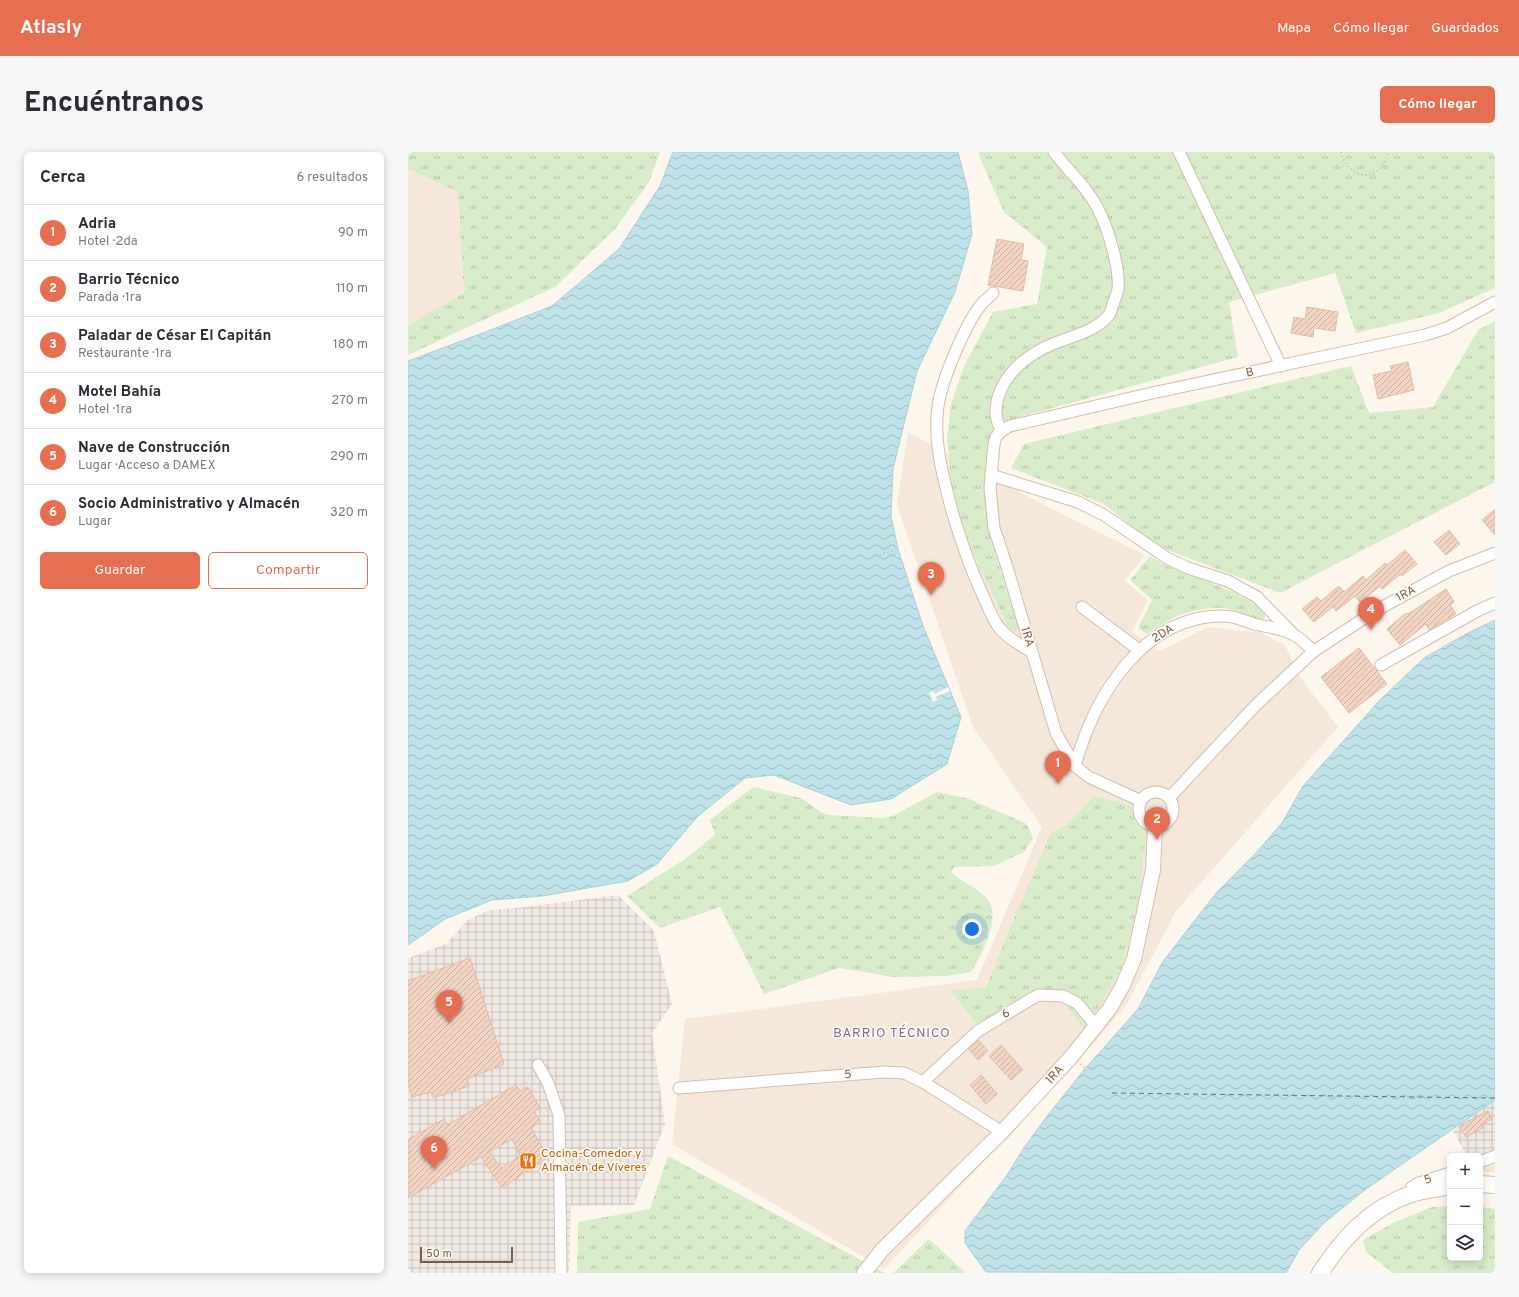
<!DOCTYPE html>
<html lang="es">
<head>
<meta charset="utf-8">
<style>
	:root { --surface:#fff; --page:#f7f7f7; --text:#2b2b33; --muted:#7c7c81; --line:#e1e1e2; --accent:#e76f51 }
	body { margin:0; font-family:Overpass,sans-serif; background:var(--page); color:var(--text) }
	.controls { position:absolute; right:12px; bottom:12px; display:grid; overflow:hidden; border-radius:6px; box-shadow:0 2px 10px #0003 }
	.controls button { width:36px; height:36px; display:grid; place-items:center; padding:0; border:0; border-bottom:1px solid var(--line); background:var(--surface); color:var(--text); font:20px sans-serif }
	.scale { position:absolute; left:12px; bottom:10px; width:93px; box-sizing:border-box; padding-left:4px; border:2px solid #7a5c4d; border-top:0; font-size:11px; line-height:14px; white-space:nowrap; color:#7a5c4d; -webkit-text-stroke:3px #fffaf3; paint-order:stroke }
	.you { position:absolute; left:564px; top:777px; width:14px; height:14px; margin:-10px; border:3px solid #fff; border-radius:50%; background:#1a73e8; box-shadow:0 0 0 6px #1a73e833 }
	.badge { display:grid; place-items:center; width:26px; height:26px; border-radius:50%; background:var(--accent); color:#fff; font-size:13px; font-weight:700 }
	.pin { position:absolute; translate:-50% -33px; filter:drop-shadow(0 1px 2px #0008) }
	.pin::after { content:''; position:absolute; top:21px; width:14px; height:12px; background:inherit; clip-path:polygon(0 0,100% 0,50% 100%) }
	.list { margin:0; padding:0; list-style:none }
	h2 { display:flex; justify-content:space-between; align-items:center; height:52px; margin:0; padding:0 16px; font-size:17px }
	h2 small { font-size:13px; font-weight:400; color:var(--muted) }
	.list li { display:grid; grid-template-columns:26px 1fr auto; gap:12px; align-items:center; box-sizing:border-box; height:56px; padding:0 16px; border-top:1px solid var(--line) }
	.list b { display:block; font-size:15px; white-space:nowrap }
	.list p { margin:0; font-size:13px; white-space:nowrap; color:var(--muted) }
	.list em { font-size:13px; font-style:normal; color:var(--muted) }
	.actions { display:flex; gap:8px; padding:12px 16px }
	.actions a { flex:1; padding:9px 0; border:1px solid var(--accent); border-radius:6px; text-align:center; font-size:14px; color:var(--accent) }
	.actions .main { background:var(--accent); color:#fff }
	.icon { flex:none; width:22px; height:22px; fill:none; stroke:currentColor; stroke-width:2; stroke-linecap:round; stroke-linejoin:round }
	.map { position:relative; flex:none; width:1087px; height:1121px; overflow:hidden; border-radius:6px }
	header { display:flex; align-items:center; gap:24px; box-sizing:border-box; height:56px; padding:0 20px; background:var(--accent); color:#fff }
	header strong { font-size:19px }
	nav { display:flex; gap:22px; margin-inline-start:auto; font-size:14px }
	.intro { display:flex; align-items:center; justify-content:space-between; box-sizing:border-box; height:96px; padding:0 24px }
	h1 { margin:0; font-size:28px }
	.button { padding:10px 18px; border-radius:6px; background:var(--accent); color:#fff; font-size:14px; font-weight:700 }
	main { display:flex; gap:24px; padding:0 24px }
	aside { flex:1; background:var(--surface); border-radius:6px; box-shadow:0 2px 10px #0003 }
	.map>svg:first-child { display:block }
	.residential { fill:#f5e8da }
	.industrial { fill:url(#industrial-grid) }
	.grass { fill:url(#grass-tufts) }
	.water { fill:url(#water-waves); stroke:#a5d3da }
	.pier { fill:#fdf6ec }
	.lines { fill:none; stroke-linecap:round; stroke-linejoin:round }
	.ferry { stroke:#437c86; stroke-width:1; stroke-dasharray:5 4; stroke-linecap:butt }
	.building { fill:url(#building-hatch); stroke:#e6bba3; fill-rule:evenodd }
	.minor-casing { stroke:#d1beb0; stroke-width:13 }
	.tertiary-casing { stroke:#d1beb0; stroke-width:16 }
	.secondary-casing { stroke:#d6c0b0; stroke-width:18 }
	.path { stroke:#d9b8a5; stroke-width:2; stroke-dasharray:1 3; stroke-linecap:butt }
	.minor { stroke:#fff; stroke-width:11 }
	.tertiary { stroke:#fff; stroke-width:14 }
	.secondary { stroke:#fff; stroke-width:16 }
	.labels { text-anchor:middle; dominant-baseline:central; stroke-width:3.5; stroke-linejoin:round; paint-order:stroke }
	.street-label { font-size:12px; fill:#7a5c4d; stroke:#fffaf3 }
	.food-label { font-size:12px; fill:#c56008; stroke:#fffaf3; text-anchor:start }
	.neighbourhood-label { font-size:13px; letter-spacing:1px; fill:#846695; stroke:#fffaf3 }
</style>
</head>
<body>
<header>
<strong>Atlasly</strong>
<nav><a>Mapa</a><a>Cómo llegar</a><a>Guardados</a></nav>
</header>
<div class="intro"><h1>Encuéntranos</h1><a class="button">Cómo llegar</a></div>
<main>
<aside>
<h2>Cerca<small>6 resultados</small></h2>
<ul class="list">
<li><span class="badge">1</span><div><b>Adria</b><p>Hotel · 2da</p></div><em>90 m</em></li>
<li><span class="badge">2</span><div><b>Barrio Técnico</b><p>Parada · 1ra</p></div><em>110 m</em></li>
<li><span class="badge">3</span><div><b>Paladar de César El Capitán</b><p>Restaurante · 1ra</p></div><em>180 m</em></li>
<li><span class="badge">4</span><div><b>Motel Bahía</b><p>Hotel · 1ra</p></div><em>270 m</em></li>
<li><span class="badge">5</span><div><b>Nave de Construcción</b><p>Lugar · Acceso a DAMEX</p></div><em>290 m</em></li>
<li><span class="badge">6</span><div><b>Socio Administrativo y Almacén</b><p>Lugar</p></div><em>320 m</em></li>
</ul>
<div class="actions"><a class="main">Guardar</a><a>Compartir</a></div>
</aside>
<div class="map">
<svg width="1087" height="1121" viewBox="0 0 1087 1121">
	<defs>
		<pattern id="industrial-grid" width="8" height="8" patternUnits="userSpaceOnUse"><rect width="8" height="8" fill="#efe9e4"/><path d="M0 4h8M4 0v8" fill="none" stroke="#c7c0bb"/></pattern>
		<pattern id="grass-tufts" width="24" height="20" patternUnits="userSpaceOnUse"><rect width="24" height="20" fill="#d8ecc9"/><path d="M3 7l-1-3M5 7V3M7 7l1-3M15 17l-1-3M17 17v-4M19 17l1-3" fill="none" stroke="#b4c2a5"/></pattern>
		<pattern id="water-waves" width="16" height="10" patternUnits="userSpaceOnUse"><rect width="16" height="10" fill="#bfe3e8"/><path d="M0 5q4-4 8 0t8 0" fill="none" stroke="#a0bbbe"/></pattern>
		<pattern id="building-hatch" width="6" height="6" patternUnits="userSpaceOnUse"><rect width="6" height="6" fill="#f3d5c3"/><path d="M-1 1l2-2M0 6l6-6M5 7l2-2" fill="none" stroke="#cab0a1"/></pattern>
	</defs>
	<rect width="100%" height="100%" fill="#fdf6ec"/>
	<g class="residential">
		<polygon points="0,17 50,40 56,141 0,173"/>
		<polygon points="500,280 634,352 737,403 717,429 740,448 724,480 752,499 800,475 854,481 877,493 891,524 930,575 768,759 718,854 677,901 476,1117 264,992 277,867 569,828 634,675 565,575 489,353"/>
		<polygon points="1087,1004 1087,1020 1072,1020 1072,1010"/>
	</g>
	<g class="industrial">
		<polygon points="210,743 246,779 264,852 244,881 257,972 226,1053 163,1054 161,1121 0,1121 0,806 38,792 60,768 81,758 110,756"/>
		<polygon points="1087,947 1087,1004 1072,1010 1072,1004 1059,1004 1045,979"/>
	</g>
	<g class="grass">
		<polygon points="0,0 252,0 241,30 207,77 147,135 0,203 0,173 56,141 50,40 0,17"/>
		<path d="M571 0H1087V136L1031 161 948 181 927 121 821 150 830 205 608 266 583 282C581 298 577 315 576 331 576 380 597 429 611 476L607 480 601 476 568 407 555 374 544 335 539 287 543 252 556 214 585 160 629 152 639 95 596 60 571 4Z"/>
		<polygon points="1087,169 1087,330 872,441 747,393 696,352 603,316 616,292 943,214 961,261 1025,255 1070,178"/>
		<path d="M742 404C750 409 758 414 767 417 798 430 830 438 856 459L857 465 854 469C844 467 836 461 825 458 808 452 781 459 765 466 756 470 749 478 739 482L730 476 744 448 722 428Z"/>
		<path d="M345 635 393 646 413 660 420 663 475 666 485 664 529 640 561 647 619 672 625 686 616 700 586 714 546 715 543 721C554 729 572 738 580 748 594 765 573 804 563 820L539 824 485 825 431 816 356 842 312 755 252 776 219 744 277 707 307 683 302 668Z"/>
		<polygon points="686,644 723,654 726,668 738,682 730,753 713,817 677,878 657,853 628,837 572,877 542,838 577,836 643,680 658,674"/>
		<polygon points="260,1004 477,1121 169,1121 170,1070 242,1057"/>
		<polygon points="1042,1054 1042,1106 1072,1106 1072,1055 1087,1057 1087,1121 985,1121 958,1100 955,1088 985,1071 1024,1055"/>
		<polygon points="521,1087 558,1121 485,1121"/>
	</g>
	<g class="water">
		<polygon points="265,0 550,0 560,39 564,82 547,140 509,219 485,317 483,364 490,397 515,474 553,565 539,612 483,647 443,653 366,623 337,626 290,664 249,712 220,729 134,744 84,748 37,767 0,793 0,209 72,182 144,154 211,97 252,34"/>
		<polygon points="1087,468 1087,948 958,1037 916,1071 891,1098 878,1121 578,1120 557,1091 557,1079 599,1023 617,994 640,963 676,918 730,857 754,811 780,777 809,740 847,702 874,671 895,634 970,550 1016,506 1058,482"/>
	</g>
	<polygon class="pier" points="540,535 542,539 528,545 529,548 525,550 521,541 525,539 527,542"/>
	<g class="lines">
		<polyline class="ferry" points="704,941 1087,946"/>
	</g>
	<g class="building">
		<polygon points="589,87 616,92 613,108 620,109 615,139 580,133"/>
		<polygon points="899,155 930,160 927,179 906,176 905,185 883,181 886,165 897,167"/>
		<polygon points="1000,210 1006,238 970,247 965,223 984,219 982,214"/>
		<polygon points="1087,357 1087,383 1074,368"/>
		<polygon points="1041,378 1052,392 1038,403 1026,390"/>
		<polygon points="997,398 1009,412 994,424 993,422 974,437 972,434 952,450 947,444 928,459 925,455 906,470 894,457 909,445 913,449 931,434 936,440 955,424 958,428 977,411 979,413"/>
		<polygon points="1038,437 1046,450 1042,453 1048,462 1021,478 1018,472 992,493 979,477 998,461 1000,462"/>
		<polygon points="951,496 979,532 941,561 913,525"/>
		<polygon points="62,806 96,912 59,927 61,934 25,946 23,940 4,945 0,932 0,829"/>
		<polygon points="570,888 580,899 570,908 561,897"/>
		<polygon points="593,893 615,918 603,928 581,904"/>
		<polygon points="573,923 589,942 578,952 562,933"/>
		<path d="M108 933 112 939 120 935 132 956 126 959 133 970 123 976 140 1005 94 1036 73 1005 0 1046V988L36 967 39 973ZM104 987 112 1004 94 1016 81 1000Z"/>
		<polygon points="1080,959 1084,967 1074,973 1076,975 1058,985 1051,974"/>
	</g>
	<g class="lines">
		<g class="minor-casing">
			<g id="minor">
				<polyline points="771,0 873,214"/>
				<path d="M585 141C581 145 576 149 572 154 556 175 534 228 530 254 525 290 535 324 544 359 552 386 561 413 573 439 578 450 583 464 590 474 598 485 612 493 624 500"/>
				<path d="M593 279C591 274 588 267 588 261 588 227 617 203 647 191 665 184 688 179 701 163 703 160 704 155 705 152 707 147 709 142 710 137 712 116 701 80 692 61 682 38 661 20 646 0"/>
				<polyline points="583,323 670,350 696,363 759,406 780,416 820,429 849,445 885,482"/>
				<polyline points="674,455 731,498"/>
				<polyline points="973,513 1069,459 1087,451"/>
				<path d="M667 614C686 545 735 462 817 464 826 464 837 469 846 472 858 475 873 476 884 482 892 485 899 494 906 499"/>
				<circle cx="748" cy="657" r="17"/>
				<polyline points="761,646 848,553 906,499 969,458 1041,419 1087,401"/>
				<polyline points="733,649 681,625 667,614 648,581 599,415 586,376 582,336 586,292 588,285 593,279 602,274 744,241 1017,183 1039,176 1087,150"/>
				<polyline points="130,913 140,931 151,963 153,1121"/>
				<polyline points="515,930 570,879 630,843 655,844 669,851 689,875"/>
				<polyline points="271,936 477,920 496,921 515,930 594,980"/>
				<polyline points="1072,1010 1087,1004"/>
				<polyline points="1005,1041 1004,1035 1011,1031 1042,1021"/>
			</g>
		</g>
		<g class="tertiary-casing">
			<polyline id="tertiary" points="456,1121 474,1098 594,980 664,904 702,856 715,833 726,807 745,718 747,674"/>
		</g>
		<g class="secondary-casing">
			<g id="secondary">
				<polyline points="1072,1032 1087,1033"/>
				<path d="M912 1121C935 1086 962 1056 1003 1042 1015 1038 1029 1037 1042 1034"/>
			</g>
		</g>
		<g class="path">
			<path d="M933 0C935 14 953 30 967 20 975 16 978 7 981 0"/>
			<polyline points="472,403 490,397"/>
			<polyline points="1058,482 1075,502"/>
			<polyline points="522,605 539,612"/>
			<polyline points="522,607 522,600"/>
			<polyline points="673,912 677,916"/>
		</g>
		<use href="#minor" class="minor"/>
		<use href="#tertiary" class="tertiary"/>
		<use href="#secondary" class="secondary"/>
	</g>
	<defs>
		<g id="restaurant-square" transform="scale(0.9)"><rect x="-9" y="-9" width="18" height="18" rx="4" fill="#e8710a" stroke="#fffaf3"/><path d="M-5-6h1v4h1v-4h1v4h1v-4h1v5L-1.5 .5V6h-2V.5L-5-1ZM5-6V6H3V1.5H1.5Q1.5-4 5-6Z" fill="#fff"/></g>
	</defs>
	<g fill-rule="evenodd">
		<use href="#restaurant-square" x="120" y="1009"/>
	</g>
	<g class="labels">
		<g class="street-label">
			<text transform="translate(842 221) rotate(-13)">B</text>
			<text transform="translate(998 442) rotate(-29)">1RA</text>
			<text transform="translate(755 482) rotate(-32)">2DA</text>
			<text transform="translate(619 485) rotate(74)">1RA</text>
			<text transform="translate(598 862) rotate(-31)">6</text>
			<text transform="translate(440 923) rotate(-4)">5</text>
			<text transform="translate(647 923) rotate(-47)">1RA</text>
			<text transform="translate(1020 1028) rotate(-19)">5</text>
		</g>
		<g class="food-label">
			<text x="133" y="1002">Cocina-Comedor y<tspan x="133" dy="14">Almacén de Víveres</tspan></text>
		</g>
		<g class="neighbourhood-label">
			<text x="484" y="882">BARRIO TÉCNICO</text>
		</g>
	</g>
</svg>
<div class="controls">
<button>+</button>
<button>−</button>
<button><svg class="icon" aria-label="layers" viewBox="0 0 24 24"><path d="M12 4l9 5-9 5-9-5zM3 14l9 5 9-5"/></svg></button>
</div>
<div class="scale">50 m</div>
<div class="you"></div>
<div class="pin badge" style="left:650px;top:632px">1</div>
<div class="pin badge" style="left:749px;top:688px">2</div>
<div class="pin badge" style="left:523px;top:443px">3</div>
<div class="pin badge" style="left:963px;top:478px">4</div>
<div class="pin badge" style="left:41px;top:871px">5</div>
<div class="pin badge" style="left:26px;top:1017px">6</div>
</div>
</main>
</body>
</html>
